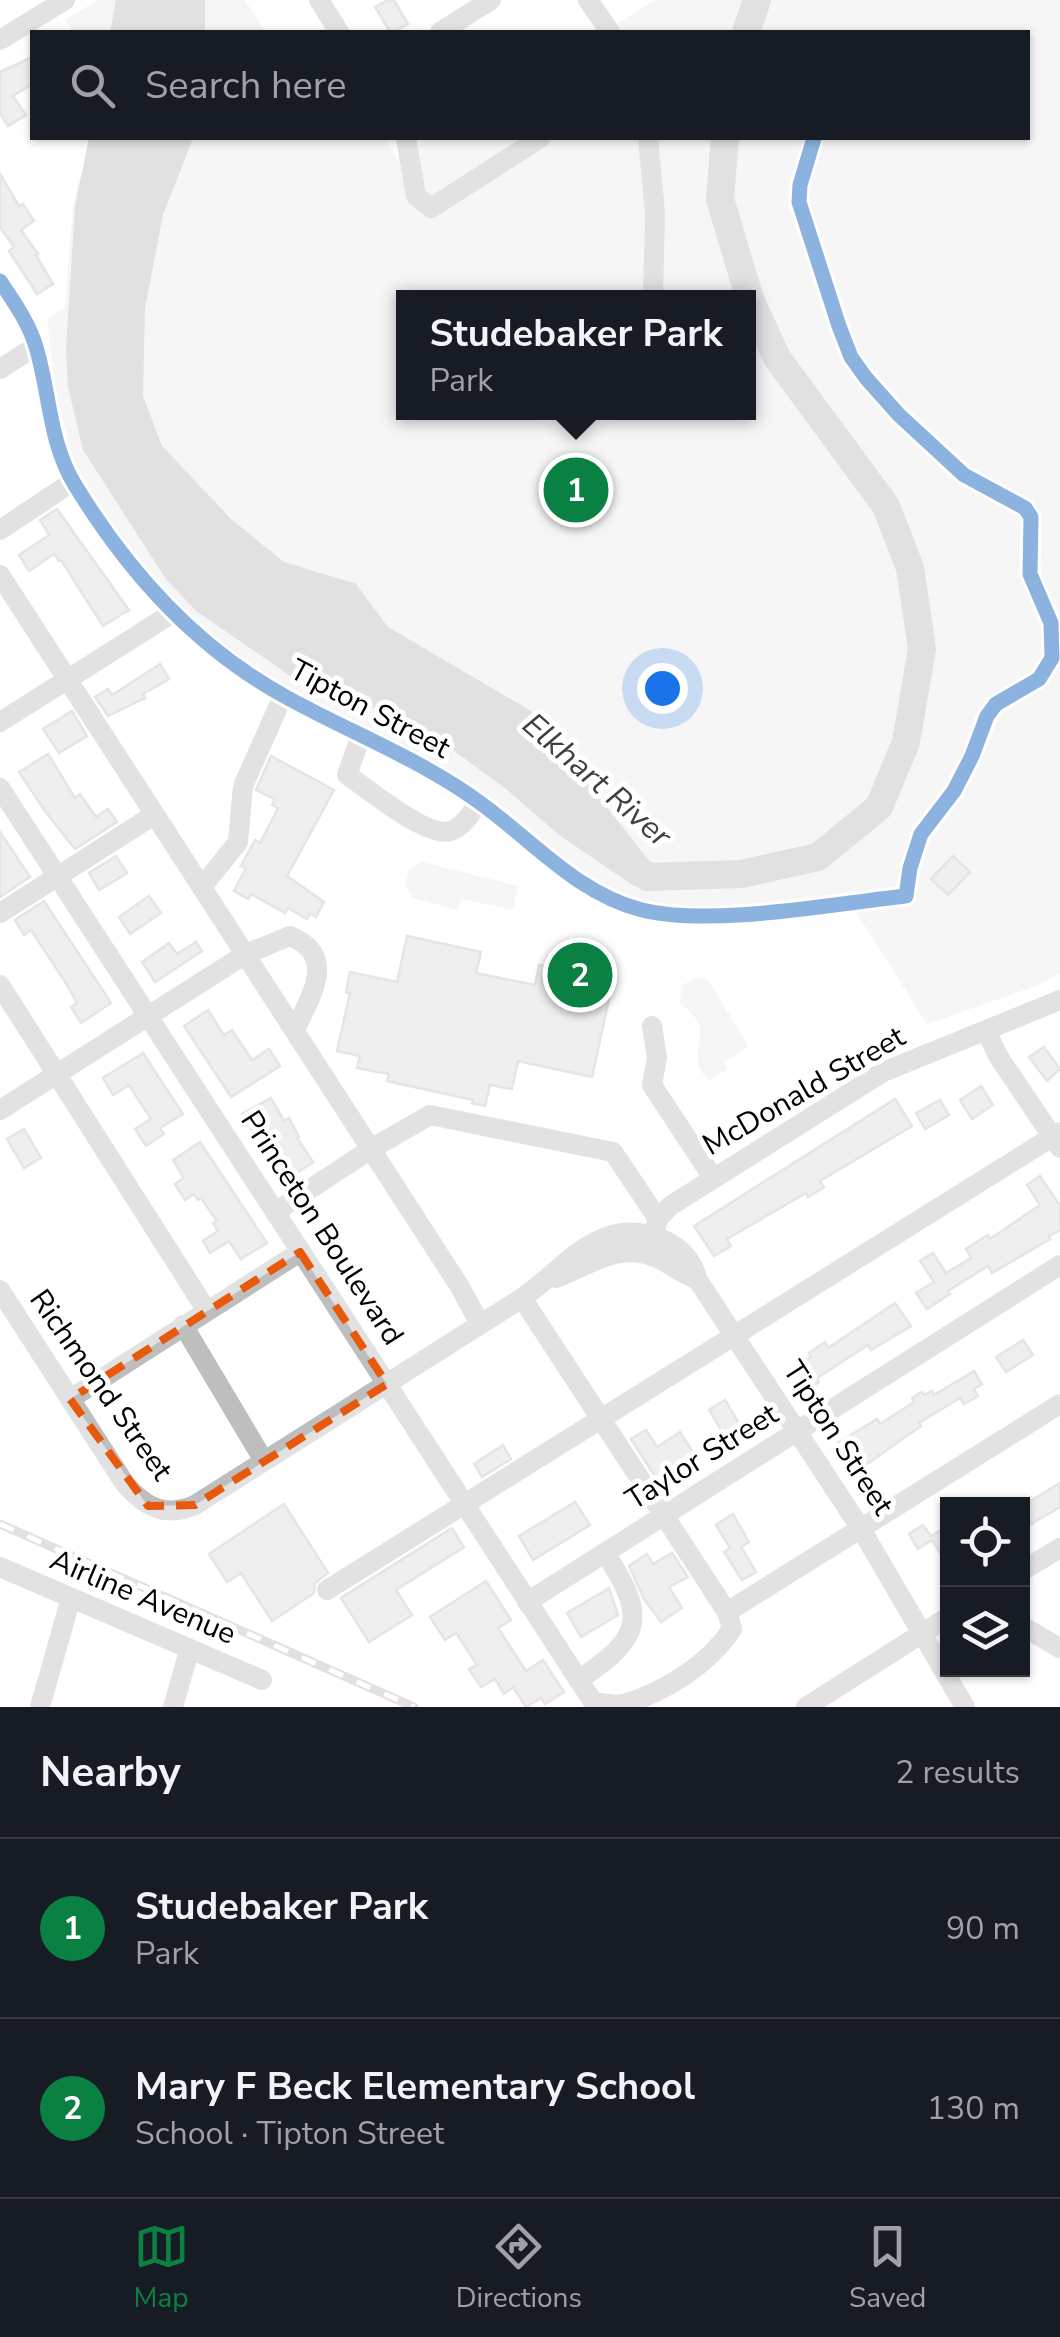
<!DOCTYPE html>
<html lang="en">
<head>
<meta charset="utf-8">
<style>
	:root { --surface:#171b24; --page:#242831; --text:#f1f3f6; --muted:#9ea1a6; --line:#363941; --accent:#0b8043 }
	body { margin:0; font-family:"Nunito Sans",sans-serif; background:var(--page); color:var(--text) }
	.controls { position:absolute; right:30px; bottom:30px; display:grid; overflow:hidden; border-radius:0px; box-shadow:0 2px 8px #0004 }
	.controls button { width:90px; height:90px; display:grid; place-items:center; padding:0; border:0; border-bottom:2px solid var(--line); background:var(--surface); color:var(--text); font:50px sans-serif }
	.you { position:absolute; left:662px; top:688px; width:35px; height:35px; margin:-25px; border:8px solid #fff; border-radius:50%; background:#1a73e8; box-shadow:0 0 0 15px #1a73e833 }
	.badge { display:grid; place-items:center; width:65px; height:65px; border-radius:50%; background:var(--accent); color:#fff; font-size:32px; font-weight:700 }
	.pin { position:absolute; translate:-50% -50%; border:5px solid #fff; box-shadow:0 2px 10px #0006 }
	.popup { position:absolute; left:396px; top:290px; width:360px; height:130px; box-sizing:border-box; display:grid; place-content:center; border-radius:0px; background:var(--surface); filter:drop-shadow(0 2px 8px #0005); font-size:32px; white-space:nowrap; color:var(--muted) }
	.popup b { font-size:38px; color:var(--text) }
	.popup::after { content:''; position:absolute; left:50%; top:100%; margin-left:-20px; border:20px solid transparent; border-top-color:var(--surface) }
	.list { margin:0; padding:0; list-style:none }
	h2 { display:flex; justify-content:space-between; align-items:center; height:130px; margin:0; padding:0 40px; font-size:42px }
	h2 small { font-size:32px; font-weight:400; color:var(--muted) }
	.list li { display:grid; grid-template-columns:65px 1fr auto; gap:30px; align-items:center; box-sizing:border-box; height:180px; padding:0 40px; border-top:2px solid var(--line) }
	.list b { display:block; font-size:38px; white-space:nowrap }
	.list p { margin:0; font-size:32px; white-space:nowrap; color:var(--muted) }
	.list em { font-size:32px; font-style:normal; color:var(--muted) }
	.icon { flex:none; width:55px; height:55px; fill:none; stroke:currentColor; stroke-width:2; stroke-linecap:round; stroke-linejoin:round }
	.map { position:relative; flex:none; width:1060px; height:1707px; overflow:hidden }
	.search { position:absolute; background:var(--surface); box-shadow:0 2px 8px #0004; left:30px; right:30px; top:30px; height:110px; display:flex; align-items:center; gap:25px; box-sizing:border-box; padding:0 35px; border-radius:0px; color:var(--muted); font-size:38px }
	.sheet { height:490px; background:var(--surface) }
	nav { display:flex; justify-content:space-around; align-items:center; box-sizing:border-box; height:140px; border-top:2px solid var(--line); background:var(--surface); font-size:28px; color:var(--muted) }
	nav a { display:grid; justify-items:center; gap:5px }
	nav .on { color:var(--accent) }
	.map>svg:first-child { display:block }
	.green { fill:#eaeaea; fill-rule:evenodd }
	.water { fill:#bcbcbc }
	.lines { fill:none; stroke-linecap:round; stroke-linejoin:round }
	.river { stroke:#bcbcbc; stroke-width:28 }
	.building { fill:#dcdcdc; stroke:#c5c5c5; stroke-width:2.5 }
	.minor { stroke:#bebebe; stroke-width:20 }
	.rail-casing { stroke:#bdbdbd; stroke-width:9 }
	.rail { stroke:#fff; stroke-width:5; stroke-dasharray:15; stroke-linecap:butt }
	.cycleway-casing { stroke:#fff; stroke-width:21 }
	.cycleway { stroke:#0057b8; stroke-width:15 }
	.marked { fill:none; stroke:#e8590c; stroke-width:8; stroke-dasharray:20 12; stroke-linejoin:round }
	.labels { text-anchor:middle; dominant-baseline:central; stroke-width:10; stroke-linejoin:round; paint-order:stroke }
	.street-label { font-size:30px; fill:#000; stroke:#fff }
	.water-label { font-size:32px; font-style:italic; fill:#404040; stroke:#fff }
</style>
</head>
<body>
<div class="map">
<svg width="1060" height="1707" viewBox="0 0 1060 1707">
	<rect width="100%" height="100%" fill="#fff"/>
	<g class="green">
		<polygon points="98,0 245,0 266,32 73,32 65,20"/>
		<path d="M656 0H1060V973L1036 986 927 1024 856 912 608 908 503 814 263 674 178 608 110 521 73 460 56 393 47 319 65 307 73 203 92 138H384L398 158 431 138H1028V32H603ZM404 298H748V412H404Z"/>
		<polygon points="422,862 518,886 513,910 461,899 457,910 413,898 405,885 409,870"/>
		<path d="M696 977 708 980 749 1046 724 1062 727 1069 709 1081C705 1076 700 1071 699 1066 692 1038 716 1030 679 1003L683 985Z"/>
	</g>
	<g class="water">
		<polygon points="116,0 205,0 205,32 110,32"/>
		<polygon points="89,138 193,138 163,215 145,308 143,396 162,446 231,519 284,562 356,584 388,627 531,711 650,862 647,877 634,886 559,835 506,789 446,745 384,712 295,679 196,611 166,579 83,450 68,387 66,349 75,206"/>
	</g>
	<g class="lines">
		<g class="river">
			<polyline points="746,32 757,0"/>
			<polyline points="617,852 647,877 741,874 818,857 879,807 906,742 922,649 910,568 886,506 777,358 750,299 720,199 725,138"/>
		</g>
	</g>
	<g class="building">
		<polygon points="388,0 394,0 408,24 393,32 390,32 375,7"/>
		<polygon points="32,57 32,84 13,96 26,115 8,126 0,113 0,72"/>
		<polygon points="0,174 19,206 23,204 34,221 21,230 38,254 36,255 53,284 37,294 9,251 14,247 0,227"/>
		<polygon points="57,509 129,610 103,626 61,560 59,561 54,554 29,571 19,555 49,535 40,520"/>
		<polygon points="160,664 169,679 143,694 145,698 108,716 95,697 108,689 112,695"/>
		<polygon points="72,711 87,736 59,753 43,729"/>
		<polygon points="48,754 75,798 80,794 96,817 108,809 117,822 75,849 45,811 19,772"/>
		<polygon points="271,756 334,790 287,876 324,902 316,917 310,914 307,919 288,908 285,913 251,894 248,899 234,891 246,868 241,866 255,840 260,843 278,808 272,805 275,799 256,790"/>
		<polygon points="0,832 30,877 0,897"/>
		<polygon points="116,856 127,873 99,890 89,873"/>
		<polygon points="953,856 970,872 948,895 931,879"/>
		<polygon points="149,896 161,913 130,934 119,917"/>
		<polygon points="44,901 111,1003 81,1023 71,1007 77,1003 64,980 31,930 24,935 15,920"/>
		<polygon points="407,936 481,952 476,973 535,985 539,965 613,981 592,1077 518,1061 512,1089 490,1085 485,1106 472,1103 473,1100 387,1081 389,1074 357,1068 360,1056 337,1051 350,993 346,992 350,972 397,982"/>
		<polygon points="196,942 202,951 155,982 142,962 169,943 177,954"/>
		<polygon points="208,1010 224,1035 232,1030 252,1060 269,1049 280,1066 231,1097 184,1026"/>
		<polygon points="1044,1047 1060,1069 1047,1081 1029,1057"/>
		<polygon points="143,1053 183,1114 160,1128 164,1134 146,1146 135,1129 151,1119 129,1085 113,1095 103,1078"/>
		<polygon points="981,1086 993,1105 972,1119 960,1100"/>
		<polygon points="271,1098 284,1121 289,1118 299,1137 297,1138 313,1162 285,1181 256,1129 252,1131 242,1114"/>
		<polygon points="895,1099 912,1126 820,1181 824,1187 808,1197 806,1193 727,1239 731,1246 714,1256 694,1226"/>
		<polygon points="940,1100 949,1115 925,1129 916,1113"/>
		<polygon points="24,1129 41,1158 24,1168 7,1139"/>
		<polygon points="200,1142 267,1243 241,1259 229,1241 210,1253 203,1241 218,1231 213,1223 217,1221 201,1198 198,1200 194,1194 185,1200 175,1184 184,1178 173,1160"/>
		<polygon points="1040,1176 1060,1206 1060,1230 1049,1236 1050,1239 992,1273 988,1266 948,1291 950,1294 927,1309 916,1293 934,1282 920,1261 933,1253 946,1273 971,1258 966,1249 988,1235 990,1239 1040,1205 1027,1185"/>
		<polygon points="895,1303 911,1326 871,1350 868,1345 817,1378 819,1382 801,1393 788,1371 811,1357 809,1353 825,1342 828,1348"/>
		<polygon points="1023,1340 1033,1355 1006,1372 996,1357"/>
		<polygon points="974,1371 982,1384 974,1389 978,1396 964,1404 960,1398 919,1423 921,1426 853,1474 835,1445 877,1419 880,1424 914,1402 912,1398 922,1392 924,1395 932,1391 934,1395"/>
		<polygon points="725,1400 743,1430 727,1440 709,1410"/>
		<polygon points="646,1430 657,1447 680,1432 696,1457 656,1478 631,1439"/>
		<polygon points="503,1445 511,1459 482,1477 474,1464"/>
		<polygon points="1060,1483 1060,1507 1031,1524 1022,1506"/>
		<polygon points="575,1502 590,1525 533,1560 519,1536"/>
		<polygon points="284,1504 328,1573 315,1583 314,1593 272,1621 241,1573 227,1582 209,1554"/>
		<polygon points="733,1514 749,1542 741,1547 756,1572 742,1580 724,1552 730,1548 716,1525"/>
		<polygon points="923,1525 931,1536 948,1526 948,1565 932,1540 918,1549 909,1534"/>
		<polygon points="452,1528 464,1547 396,1590 412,1615 369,1642 341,1598"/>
		<polygon points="672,1553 688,1577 669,1587 682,1608 661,1622 644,1599 629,1566 647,1554 653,1564"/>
		<polygon points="486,1581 511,1620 498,1628 526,1671 543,1660 564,1692 545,1704 541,1698 526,1707 513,1687 504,1694 495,1679 481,1687 469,1669 477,1665 456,1633 445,1640 430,1617"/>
		<polygon points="609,1588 618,1615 581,1637 567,1613"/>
	</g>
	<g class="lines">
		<g class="minor">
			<polyline points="319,0 339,32"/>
			<polyline points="588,0 610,32"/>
			<polyline points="440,32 491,0"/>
			<polyline points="0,40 65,0"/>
			<polyline points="406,138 416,196 431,208 540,138"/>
			<polyline points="648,138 655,212 653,298"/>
			<path d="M0 281C14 302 29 323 36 347 50 393 49 443 75 485 128 572 196 648 286 697 349 732 420 759 479 802 531 839 577 894 642 910 712 927 832 904 906 896"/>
			<polyline points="0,369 36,346"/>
			<polyline points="0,530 72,482"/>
			<polyline points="0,575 460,1287 480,1324"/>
			<polyline points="0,722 171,614"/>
			<path d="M361 736 347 775C369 789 427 839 451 831 464 826 472 812 479 802"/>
			<path d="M0 788 593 1702C603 1703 615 1706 624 1704 665 1692 709 1664 732 1629L727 1612 522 1298"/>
			<polyline points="202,887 238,842 243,786 283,696"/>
			<polyline points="0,913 154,815"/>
			<polyline points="0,985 207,1311"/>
			<polyline points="652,1026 657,1058 652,1085 713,1178"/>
			<polyline points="987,1032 998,1056 1060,1148"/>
			<path d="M0 1110 246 954 290 936C338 956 311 995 295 1030"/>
			<polyline points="275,1212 371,1149 430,1115 613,1152 658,1219"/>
			<polyline points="648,1254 658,1219 670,1206 883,1072 1060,1000"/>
			<path d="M556 1278C588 1266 619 1242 654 1257 670 1263 681 1274 697 1279"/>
			<path d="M0 1290 125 1484C145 1507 165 1518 195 1505 303 1436 411 1369 519 1300 551 1280 574 1246 612 1235 645 1226 690 1243 697 1279L861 1529 965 1707"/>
			<polyline points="183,1325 264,1461"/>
			<polyline points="70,1399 300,1252"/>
			<polyline points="0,1567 262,1680"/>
			<polyline points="1022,1571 1060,1548"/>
			<polyline points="327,1590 1060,1132"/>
			<polyline points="527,1602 1060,1265"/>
			<polyline points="727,1612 1060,1404"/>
			<polyline points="1022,1626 1060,1648"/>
			<path d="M578 1680C642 1638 648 1618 605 1553"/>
			<polyline points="40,1707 71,1598"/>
			<polyline points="173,1707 189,1651"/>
			<polyline points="806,1707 948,1617"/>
		</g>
		<g class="rail-casing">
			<polyline id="rail" points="0,1524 414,1707"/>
		</g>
		<use href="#rail" class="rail"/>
		<g class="cycleway-casing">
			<path id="cycleway" d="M0 281C14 302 29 323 36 347 50 393 49 443 75 485 128 572 196 648 286 697 349 732 420 759 479 802 531 839 577 894 642 910 712 927 832 904 906 896L910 868 921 834 954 791 972 756 987 716 996 704 1039 679 1052 658 1051 623 1030 574 1031 517 1025 508 964 475 899 415 866 378 851 357 839 326 799 202 800 185 814 138"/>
		</g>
		<use href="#cycleway" class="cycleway"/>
	</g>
	<path d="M0 0H1060V1707H0ZM300 1252 387 1384 195 1505 148 1506 70 1399Z" fill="#fff" fill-opacity=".55" fill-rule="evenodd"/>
	<path class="marked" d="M300 1252 387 1384 195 1505 148 1506 70 1399Z"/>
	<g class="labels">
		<g class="street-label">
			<text transform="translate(370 709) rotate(28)">Tipton Street</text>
			<text transform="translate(804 1091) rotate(-30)">McDonald Street</text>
			<text transform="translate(322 1228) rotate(57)">Princeton Boulevard</text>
			<text transform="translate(101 1385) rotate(55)">Richmond Street</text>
			<text transform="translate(838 1438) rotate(57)">Tipton Street</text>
			<text transform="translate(702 1457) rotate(-32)">Taylor Street</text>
			<text transform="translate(143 1597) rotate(23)">Airline Avenue</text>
		</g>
		<g class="water-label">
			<text transform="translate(597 780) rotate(41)">Elkhart River</text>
		</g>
	</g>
</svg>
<div class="controls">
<button><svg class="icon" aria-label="locate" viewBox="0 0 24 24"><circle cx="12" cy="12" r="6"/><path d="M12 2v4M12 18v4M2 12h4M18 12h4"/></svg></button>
<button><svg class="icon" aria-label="layers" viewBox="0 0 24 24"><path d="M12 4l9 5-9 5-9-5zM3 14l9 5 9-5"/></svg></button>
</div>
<div class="you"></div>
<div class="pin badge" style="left:576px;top:490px">1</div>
<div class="popup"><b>Studebaker Park</b>Park</div>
<div class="pin badge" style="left:580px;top:975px">2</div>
<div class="search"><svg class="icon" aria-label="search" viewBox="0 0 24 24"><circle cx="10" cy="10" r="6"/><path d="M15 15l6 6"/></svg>Search here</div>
</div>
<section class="sheet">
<h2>Nearby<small>2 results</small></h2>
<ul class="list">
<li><span class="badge">1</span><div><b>Studebaker Park</b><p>Park</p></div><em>90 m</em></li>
<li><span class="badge">2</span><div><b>Mary F Beck Elementary School</b><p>School · Tipton Street</p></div><em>130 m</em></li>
</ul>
</section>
<nav>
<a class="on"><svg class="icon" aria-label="map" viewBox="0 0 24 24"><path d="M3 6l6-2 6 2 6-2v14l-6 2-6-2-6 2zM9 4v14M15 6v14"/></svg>Map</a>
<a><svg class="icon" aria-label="directions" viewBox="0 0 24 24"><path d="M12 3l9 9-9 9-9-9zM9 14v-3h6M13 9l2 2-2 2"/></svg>Directions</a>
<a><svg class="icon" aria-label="saved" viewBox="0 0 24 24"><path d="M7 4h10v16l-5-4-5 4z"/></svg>Saved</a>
</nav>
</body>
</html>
